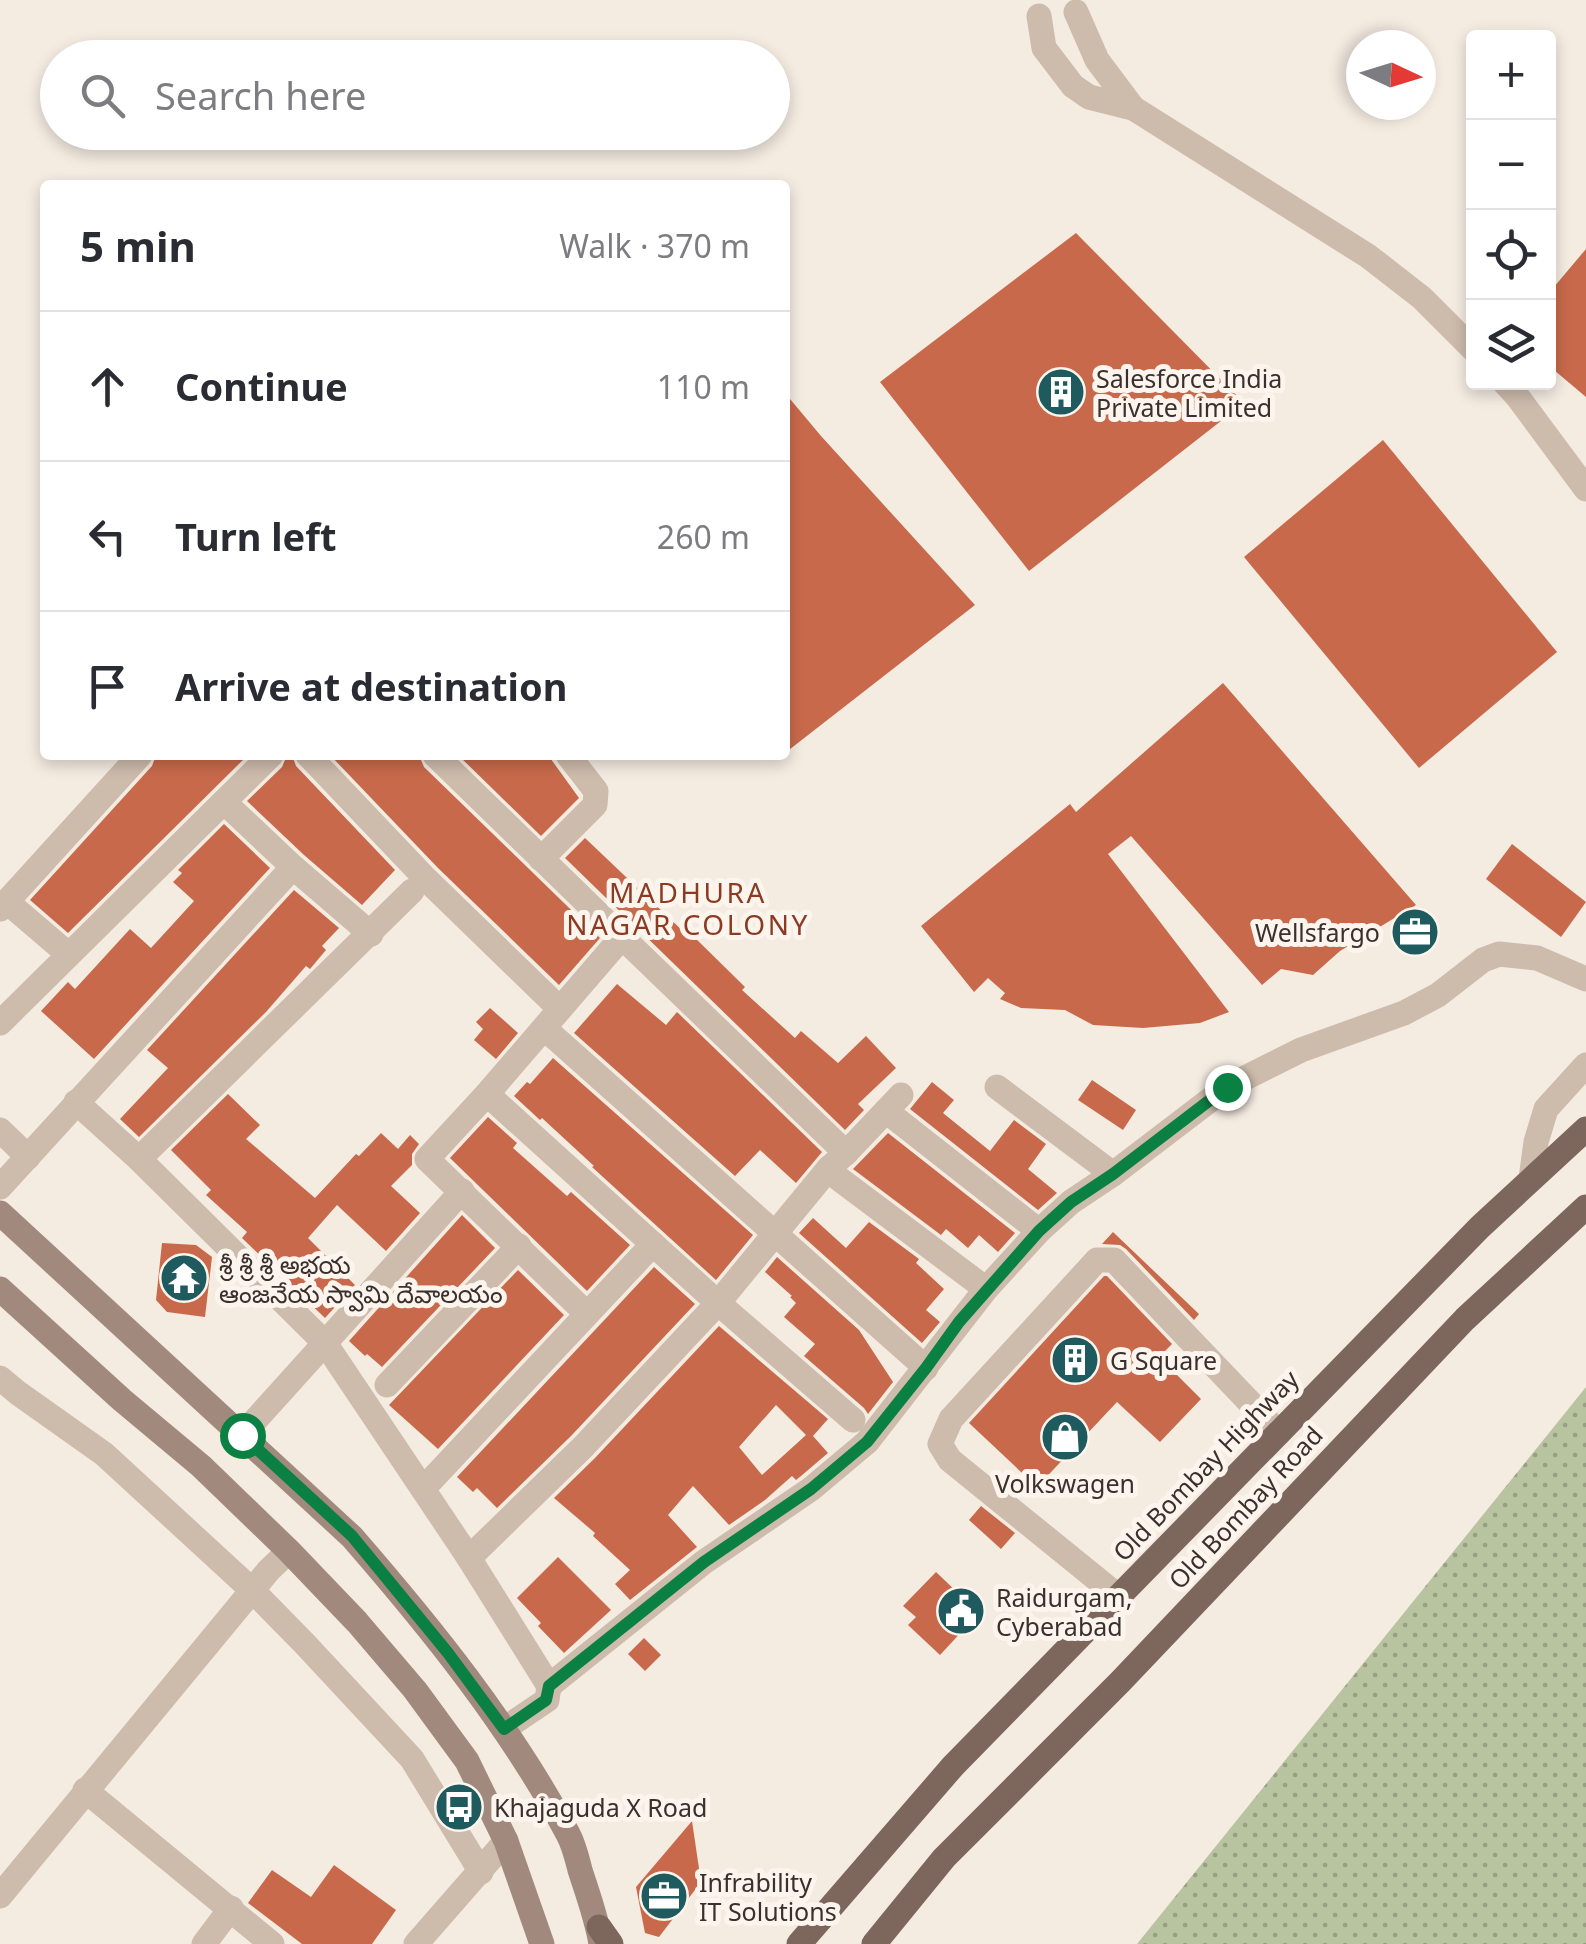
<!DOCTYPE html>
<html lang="en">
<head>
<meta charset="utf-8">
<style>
	:root { --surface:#fff; --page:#f7f7f7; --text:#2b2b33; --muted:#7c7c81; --line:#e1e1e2 }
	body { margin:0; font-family:"Noto Sans","Noto Sans Telugu",sans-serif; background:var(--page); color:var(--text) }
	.controls { position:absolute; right:30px; top:30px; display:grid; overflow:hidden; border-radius:10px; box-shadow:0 5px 15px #0003 }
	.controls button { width:90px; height:90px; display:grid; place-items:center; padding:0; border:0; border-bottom:2px solid var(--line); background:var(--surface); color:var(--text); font:50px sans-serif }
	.compass { position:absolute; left:1346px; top:30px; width:90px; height:90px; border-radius:50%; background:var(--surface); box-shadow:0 5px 15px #0003; rotate:94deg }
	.stop { position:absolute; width:30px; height:30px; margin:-22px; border:8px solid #0b8043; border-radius:50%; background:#fff }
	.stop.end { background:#0b8043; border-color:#fff; box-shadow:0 2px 10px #0008 }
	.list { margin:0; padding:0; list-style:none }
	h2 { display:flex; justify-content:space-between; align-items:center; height:130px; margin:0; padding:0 40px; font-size:42px }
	h2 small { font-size:32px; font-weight:400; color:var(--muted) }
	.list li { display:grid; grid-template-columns:65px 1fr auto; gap:30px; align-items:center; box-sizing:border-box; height:150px; padding:0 40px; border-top:2px solid var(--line) }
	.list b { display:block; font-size:38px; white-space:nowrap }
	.list em { font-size:32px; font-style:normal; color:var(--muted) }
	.icon { flex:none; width:55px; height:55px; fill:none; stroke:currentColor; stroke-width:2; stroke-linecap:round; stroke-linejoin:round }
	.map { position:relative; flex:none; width:1586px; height:1944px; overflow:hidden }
	.search { position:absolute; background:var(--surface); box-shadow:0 5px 15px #0003; left:40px; top:40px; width:750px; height:110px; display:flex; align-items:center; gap:25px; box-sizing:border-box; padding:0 35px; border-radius:55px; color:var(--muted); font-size:38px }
	.panel { position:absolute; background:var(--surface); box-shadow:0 5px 15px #0003; left:40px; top:180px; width:750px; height:580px; border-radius:10px }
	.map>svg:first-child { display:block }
	.grass { fill:url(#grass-dots) }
	.building { fill:#c8694b; fill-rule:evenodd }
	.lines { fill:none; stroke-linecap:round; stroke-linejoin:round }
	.minor { stroke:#cdbbac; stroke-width:25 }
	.secondary { stroke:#a18a7d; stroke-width:25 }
	.primary { stroke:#7d675c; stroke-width:25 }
	.route { stroke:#0b8043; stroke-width:12 }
	.labels { text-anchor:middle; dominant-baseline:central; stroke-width:10; stroke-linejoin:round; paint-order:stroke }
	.poi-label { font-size:25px; fill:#3b302b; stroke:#fbf5ee; text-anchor:start }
	.street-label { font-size:25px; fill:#3b302b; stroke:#fbf5ee }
	.neighbourhood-label { font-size:28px; letter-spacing:2.5px; fill:#8c3b22; stroke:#fbf5ee }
</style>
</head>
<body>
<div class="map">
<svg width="1586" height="1944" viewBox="0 0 1586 1944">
	<defs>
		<pattern id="grass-dots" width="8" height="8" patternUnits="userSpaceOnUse" patternTransform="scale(2.5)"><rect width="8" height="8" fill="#b8c4a0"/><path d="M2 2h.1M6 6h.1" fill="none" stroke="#97a083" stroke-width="1.8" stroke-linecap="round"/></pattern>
	</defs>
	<rect width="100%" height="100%" fill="#f4ebe1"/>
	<polygon class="grass" points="1586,1387 1586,1944 1137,1944"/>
	<g class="building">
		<polygon points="1076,233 1244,403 1029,571 880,382"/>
		<polygon points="1586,249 1586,397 1548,365 1548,294"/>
		<polygon points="785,393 821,436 975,605 785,753"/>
		<polygon points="1383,440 1557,652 1419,768 1244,557"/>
		<polygon points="1223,683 1416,905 1340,951 1313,975 1281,969 1262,985 1131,836 1108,854 1229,1012 1200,1023 1143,1028 1093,1025 1065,1010 1021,1008 1000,999 1005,993 988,978 974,992 921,926 1070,804 1076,812"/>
		<polygon points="156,755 248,755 68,933 30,900 152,766"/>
		<polygon points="287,755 292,755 296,766 395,870 362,905 304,855 247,801 282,767"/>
		<polygon points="330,755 419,755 424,767 600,938 559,985 438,868"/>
		<polygon points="458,755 548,755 579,798 541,836"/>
		<polygon points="224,824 270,868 94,1059 41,1011 68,982 75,989 130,929 151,948 194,901 173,882 182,873 178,870"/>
		<polygon points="585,838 686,934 688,931 745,987 742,990 795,1038 801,1031 838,1063 866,1036 896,1068 858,1104 864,1110 845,1130 565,858"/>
		<polygon points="1512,844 1586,902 1561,937 1486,879"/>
		<polygon points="294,890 339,928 322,946 326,950 310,969 306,966 266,1012 139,1137 120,1119 168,1068 147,1050"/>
		<polygon points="617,984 666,1025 677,1012 822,1152 796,1183 760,1150 735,1176 574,1033"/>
		<polygon points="490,1008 518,1033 496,1059 474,1040 483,1029 476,1022"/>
		<polygon points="553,1058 753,1235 716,1280 592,1167 594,1166 542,1118 540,1120 514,1096 527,1082 530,1084"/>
		<polygon points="1092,1080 1136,1110 1123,1130 1078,1100"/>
		<polygon points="932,1082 954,1100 943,1113 990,1151 1014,1120 1046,1144 1028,1169 1057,1193 1038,1210 910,1109"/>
		<polygon points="228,1094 260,1125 246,1139 315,1198 356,1154 359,1156 381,1133 398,1149 410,1135 419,1144 412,1154 412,1165 391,1186 420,1213 386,1251 337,1205 308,1238 355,1285 325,1318 242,1238 247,1232 206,1195 211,1190 171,1150"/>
		<polygon points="488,1117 517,1143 513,1148 567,1196 571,1192 630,1245 587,1291 450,1158"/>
		<polygon points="888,1133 1015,1233 998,1252 979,1235 968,1248 946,1229 941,1235 853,1169"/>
		<polygon points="462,1215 495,1248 382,1367 367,1354 365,1356 349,1341"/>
		<polygon points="813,1218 846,1248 869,1222 919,1259 916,1263 944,1289 926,1310 940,1322 922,1343 799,1233"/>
		<polygon points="1113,1232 1199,1314 1194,1320 1126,1249 1120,1245 1102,1244"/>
		<polygon points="162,1243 196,1245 212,1257 205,1317 167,1312 156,1300"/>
		<polygon points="777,1257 859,1330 893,1382 868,1414 864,1408 804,1356 815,1344 784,1317 796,1303 790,1297 792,1296 765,1272"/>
		<polygon points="654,1267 695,1304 571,1436 497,1508 477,1488 473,1492 457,1477"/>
		<polygon points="518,1270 564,1315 438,1449 389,1405"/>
		<polygon points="1104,1276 1107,1276 1172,1344 1159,1357 1201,1399 1160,1442 1117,1402 1037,1487 969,1423"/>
		<path d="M719 1326 828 1419 813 1436 828 1453 801 1476 796 1480 792 1476 765 1500 729 1525 693 1486 668 1515 697 1547 630 1600 615 1584 630 1570 593 1536 595 1533 554 1498 595 1458ZM776 1405 806 1435 762 1475 739 1447Z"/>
		<polygon points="981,1506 1015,1533 1001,1549 969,1520"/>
		<polygon points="558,1557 611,1610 564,1653 538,1626 541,1623 517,1598"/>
		<polygon points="936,1572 979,1613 940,1655 908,1625 916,1617 903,1606"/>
		<polygon points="644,1638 661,1655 645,1671 628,1654"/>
		<polygon points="692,1821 701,1882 659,1937 645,1933 636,1887"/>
		<polygon points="334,1865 396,1910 372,1944 302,1944 248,1903 272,1870 311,1897"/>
	</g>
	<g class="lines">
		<g class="minor">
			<polyline points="1076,12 1097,60 1133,108"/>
			<polyline points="1039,16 1044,48 1073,86 1089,97 1133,108 1368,256 1422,298 1474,350"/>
			<polyline points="1504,382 1517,396 1586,489"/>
			<polyline points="308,755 426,879 560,1009"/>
			<polyline points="435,755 622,937 487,1094 427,1159 587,1314"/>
			<polyline points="541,859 595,805 596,791 568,755"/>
			<polyline points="293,867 371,934"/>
			<polyline points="6,901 68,954"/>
			<polyline points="0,909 140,755"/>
			<polyline points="622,937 846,1153"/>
			<polyline points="0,1023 271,755"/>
			<polyline points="544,1028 926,1368"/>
			<polyline points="487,1094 718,1303 853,1420"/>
			<polyline points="76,1102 139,1159 325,1343 469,1558 549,1686 547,1700 504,1729"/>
			<polyline points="886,1111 1039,1231"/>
			<polyline points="0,1130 28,1157"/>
			<polyline points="139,1159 412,891"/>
			<polyline points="829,1168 838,1178 986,1289"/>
			<polyline points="1113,1174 1227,1087 1301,1050 1404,1013 1438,995 1483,960 1499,954 1537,958 1586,979"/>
			<polyline points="1531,1179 1536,1142 1546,1109 1586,1065"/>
			<polyline points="0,1187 293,867 224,802"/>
			<polyline points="0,1378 18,1393 104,1454 252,1590 304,1643 412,1759 481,1872"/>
			<polyline points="387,1385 519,1246"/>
			<polyline points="242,1435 462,1191"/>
			<polyline points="423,1489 653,1244"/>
			<polyline points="469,1558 583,1447 718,1303 829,1168 846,1153 901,1095"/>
			<polyline points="1119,1597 950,1460 940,1444 951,1419 1097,1260 1114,1260 1279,1433"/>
			<polyline points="549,1686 704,1562 811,1489 867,1442 986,1289 1039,1231 1071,1202 1113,1174 997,1087"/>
			<polyline points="85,1790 272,1944"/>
			<polyline points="0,1896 269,1570 289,1551"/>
			<polyline points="204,1944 231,1908"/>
			<polyline points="416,1944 506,1841"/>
		</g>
		<g class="secondary">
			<path d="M0 1213 352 1537C432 1629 510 1726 568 1834 574 1845 577 1858 580 1870 588 1895 597 1919 601 1944"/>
			<polyline points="0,1289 122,1400 201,1466 289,1551 357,1622 415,1690 467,1761 506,1841 542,1944"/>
		</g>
		<g class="primary">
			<polyline points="599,1927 611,1944"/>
			<polyline points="799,1944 953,1766 1480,1227 1586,1129"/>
			<polyline points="874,1944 944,1858 1120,1682 1465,1319 1586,1207"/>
		</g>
	</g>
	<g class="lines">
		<polyline class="route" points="242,1435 352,1536 448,1653 504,1729 546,1700 549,1686 704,1562 811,1489 867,1442 926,1368 959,1322 1039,1231 1071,1202 1113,1174 1227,1087"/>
	</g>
	<defs>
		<g id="building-disc" transform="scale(2.5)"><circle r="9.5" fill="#1f5a5e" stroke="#fbf5ee"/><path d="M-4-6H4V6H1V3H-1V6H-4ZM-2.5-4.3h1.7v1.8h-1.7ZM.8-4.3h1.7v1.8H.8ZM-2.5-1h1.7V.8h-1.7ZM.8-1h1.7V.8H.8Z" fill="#fff"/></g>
		<g id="office-disc" transform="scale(2.5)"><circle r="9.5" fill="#1f5a5e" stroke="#fbf5ee"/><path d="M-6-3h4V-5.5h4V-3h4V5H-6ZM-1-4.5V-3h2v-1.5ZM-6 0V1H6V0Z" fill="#fff"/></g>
		<g id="temple-disc" transform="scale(2.5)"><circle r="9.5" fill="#1f5a5e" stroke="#fbf5ee"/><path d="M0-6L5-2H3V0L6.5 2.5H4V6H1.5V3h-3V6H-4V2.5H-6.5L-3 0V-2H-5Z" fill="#fff"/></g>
		<g id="shop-disc" transform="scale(2.5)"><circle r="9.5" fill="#1f5a5e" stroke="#fbf5ee"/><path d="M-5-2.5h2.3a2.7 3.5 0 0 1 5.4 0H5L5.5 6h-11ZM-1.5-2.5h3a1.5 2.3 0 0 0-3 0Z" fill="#fff"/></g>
		<g id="civic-disc" transform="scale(2.5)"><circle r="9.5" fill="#1f5a5e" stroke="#fbf5ee"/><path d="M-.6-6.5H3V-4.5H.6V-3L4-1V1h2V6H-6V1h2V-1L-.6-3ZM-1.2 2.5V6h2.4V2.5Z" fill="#fff"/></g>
		<g id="bus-disc" transform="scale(2.5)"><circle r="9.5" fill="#1f5a5e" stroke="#fbf5ee"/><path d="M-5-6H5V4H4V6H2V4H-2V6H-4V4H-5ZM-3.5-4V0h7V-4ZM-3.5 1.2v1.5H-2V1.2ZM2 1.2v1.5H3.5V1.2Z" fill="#fff"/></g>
	</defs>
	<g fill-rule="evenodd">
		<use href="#building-disc" x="1061" y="392"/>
		<use href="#office-disc" x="1415" y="932"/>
		<use href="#temple-disc" x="184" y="1278"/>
		<use href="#building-disc" x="1075" y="1360"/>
		<use href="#shop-disc" x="1065" y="1437"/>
		<use href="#civic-disc" x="961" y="1611"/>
		<use href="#bus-disc" x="459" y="1807"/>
		<use href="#office-disc" x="664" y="1896"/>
	</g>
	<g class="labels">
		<g class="poi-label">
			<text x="1096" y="378">Salesforce India<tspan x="1096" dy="29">Private Limited</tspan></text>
			<text x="1380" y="932" text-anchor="end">Wellsfargo</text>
			<text x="219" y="1264">శ్రీ శ్రీ శ్రీ అభయ<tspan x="219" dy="29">ఆంజనేయ స్వామి దేవాలయం</tspan></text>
			<text x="1110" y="1360">G Square</text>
			<text x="1065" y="1483" text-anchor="middle">Volkswagen</text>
			<text x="996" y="1597">Raidurgam,<tspan x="996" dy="29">Cyberabad</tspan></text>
			<text x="494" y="1807">Khajaguda X Road</text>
			<text x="699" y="1882">Infrability<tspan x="699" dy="29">IT Solutions</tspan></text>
		</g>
		<g class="street-label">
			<text transform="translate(1205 1465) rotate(-46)">Old Bombay Highway</text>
			<text transform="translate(1245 1507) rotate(-47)">Old Bombay Road</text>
		</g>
		<g class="neighbourhood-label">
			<text x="688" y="892">MADHURA<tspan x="688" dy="32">NAGAR COLONY</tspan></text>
		</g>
	</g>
</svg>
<div class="controls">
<button>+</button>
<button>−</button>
<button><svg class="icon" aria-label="locate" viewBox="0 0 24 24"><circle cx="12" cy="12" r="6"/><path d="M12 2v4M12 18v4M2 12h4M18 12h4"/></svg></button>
<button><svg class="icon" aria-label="layers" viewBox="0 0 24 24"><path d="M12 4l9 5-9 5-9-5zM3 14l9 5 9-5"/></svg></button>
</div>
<svg class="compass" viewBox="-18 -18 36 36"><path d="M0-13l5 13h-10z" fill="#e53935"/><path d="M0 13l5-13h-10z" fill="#7c7c81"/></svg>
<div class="stop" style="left:242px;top:1435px"></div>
<div class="stop end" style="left:1227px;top:1087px"></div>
<div class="search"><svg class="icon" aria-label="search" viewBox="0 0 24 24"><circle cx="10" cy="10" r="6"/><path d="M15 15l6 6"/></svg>Search here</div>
<section class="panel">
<h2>5 min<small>Walk · 370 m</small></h2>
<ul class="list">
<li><svg class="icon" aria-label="ahead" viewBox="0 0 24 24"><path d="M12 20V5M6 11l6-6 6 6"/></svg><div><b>Continue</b></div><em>110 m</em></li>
<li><svg class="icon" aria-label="left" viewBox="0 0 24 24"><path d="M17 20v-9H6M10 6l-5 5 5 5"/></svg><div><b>Turn left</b></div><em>260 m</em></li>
<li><svg class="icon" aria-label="arrive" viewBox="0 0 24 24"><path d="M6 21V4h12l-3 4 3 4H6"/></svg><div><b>Arrive at destination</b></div></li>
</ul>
</section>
</div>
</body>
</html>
